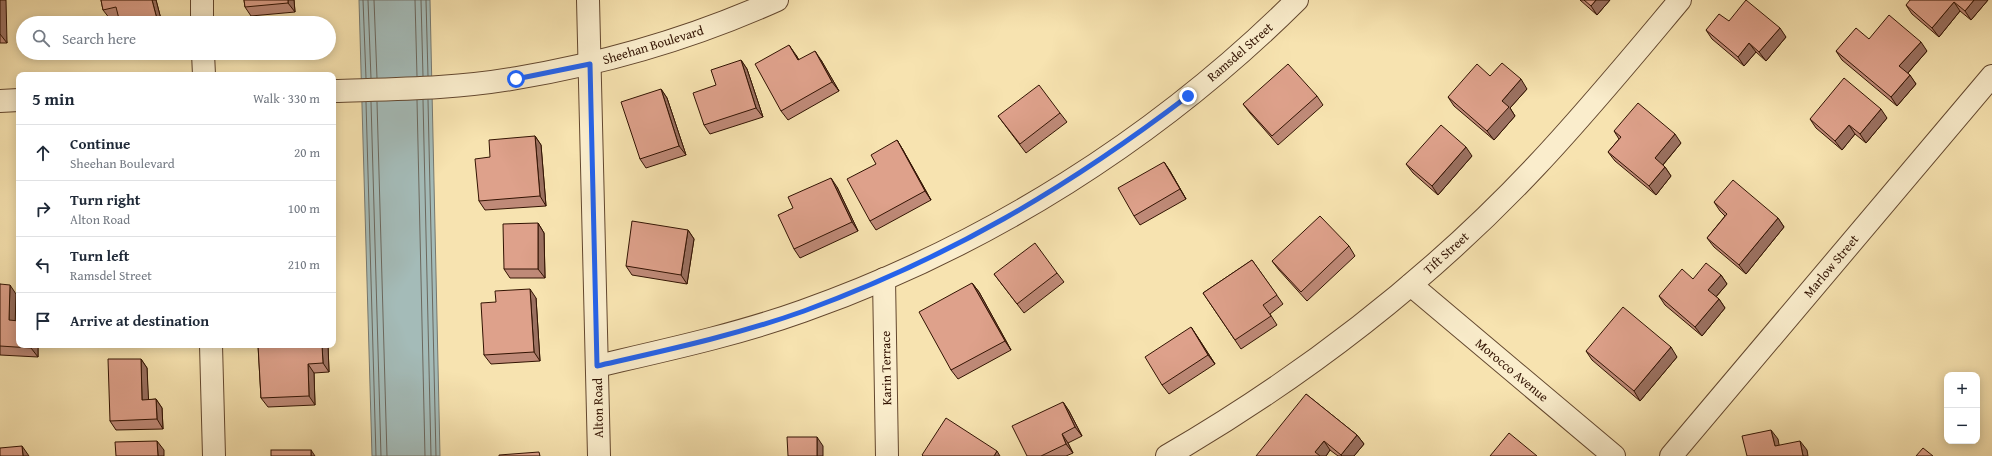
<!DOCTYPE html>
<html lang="en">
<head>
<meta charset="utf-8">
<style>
	:root { --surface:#fff; --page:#f2f2f3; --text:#1f2937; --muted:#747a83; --line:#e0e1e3 }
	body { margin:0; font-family:"Gentium Book Plus",serif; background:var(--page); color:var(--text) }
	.controls { position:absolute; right:12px; bottom:12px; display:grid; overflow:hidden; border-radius:8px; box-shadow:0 2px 10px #0003 }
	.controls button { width:36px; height:36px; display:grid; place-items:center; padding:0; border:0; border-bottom:1px solid var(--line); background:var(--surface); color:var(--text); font:20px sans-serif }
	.stop { position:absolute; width:12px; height:12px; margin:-9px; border:3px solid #2563eb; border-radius:50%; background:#fff }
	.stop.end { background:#2563eb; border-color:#fff; box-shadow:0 1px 4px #0008 }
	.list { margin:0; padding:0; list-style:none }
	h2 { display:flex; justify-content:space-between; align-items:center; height:52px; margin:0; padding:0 16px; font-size:17px }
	h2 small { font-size:13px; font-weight:400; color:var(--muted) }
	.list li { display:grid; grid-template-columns:26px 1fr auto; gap:12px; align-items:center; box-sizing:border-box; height:56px; padding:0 16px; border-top:1px solid var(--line) }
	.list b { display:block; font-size:15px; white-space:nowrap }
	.list p { margin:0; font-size:13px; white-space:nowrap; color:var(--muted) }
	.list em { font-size:13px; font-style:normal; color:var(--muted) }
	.icon { flex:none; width:22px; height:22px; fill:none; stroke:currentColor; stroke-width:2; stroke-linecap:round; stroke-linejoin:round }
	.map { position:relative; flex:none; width:1992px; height:456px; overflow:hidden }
	.search { position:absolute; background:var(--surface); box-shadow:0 2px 10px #0003; left:16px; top:16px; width:320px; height:44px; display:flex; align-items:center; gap:10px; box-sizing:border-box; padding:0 14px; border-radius:22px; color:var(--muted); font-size:15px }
	.panel { position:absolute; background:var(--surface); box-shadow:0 2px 10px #0003; left:16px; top:72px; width:320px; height:276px; border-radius:8px }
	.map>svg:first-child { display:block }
	.water { fill:#a4bbb8; stroke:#76786f }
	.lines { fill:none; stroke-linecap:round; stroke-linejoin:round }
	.shore { stroke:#6b675d; stroke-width:1 }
	.minor-casing { stroke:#63472e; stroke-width:24 }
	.minor { stroke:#faedcc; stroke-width:22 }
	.wall { fill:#bf8a78; stroke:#321302 }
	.shaded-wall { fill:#9b7161; stroke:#321302 }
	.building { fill:#dea18b; stroke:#321302 }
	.route { stroke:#2563eb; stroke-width:5 }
	.labels { text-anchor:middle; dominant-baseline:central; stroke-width:4; stroke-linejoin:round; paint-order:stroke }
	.street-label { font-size:13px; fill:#321302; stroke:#faedcc }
</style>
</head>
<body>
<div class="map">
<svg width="1992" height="456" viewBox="0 0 1992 456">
	<rect width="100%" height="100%" fill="#f7e3b0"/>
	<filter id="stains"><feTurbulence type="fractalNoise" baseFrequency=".005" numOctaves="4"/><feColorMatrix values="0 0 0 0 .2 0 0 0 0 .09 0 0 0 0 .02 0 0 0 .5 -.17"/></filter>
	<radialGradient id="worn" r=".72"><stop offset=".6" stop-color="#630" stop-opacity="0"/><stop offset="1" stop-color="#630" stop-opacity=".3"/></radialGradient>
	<polygon class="water" points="359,0 430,0 440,456 372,456"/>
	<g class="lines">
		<g class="shore">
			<polyline points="363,0 366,78"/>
			<polyline points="368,0 371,78"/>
			<polyline points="374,0 377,78"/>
			<polyline points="415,0 417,76"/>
			<polyline points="421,0 423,76"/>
			<polyline points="426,0 428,76"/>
			<polyline points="417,100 425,456"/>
			<polyline points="423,100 431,456"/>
			<polyline points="428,100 436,456"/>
			<polyline points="366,102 376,456"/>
			<polyline points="371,102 381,456"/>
			<polyline points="377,102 387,456"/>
		</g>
		<g class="minor-casing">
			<g id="minor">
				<polyline points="202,0 202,23"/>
				<polyline points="588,0 599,456"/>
				<polyline points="203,53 204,75"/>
				<path d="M333 91C394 89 456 89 517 78 606 63 695 37 777 0"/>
				<polyline points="0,101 19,100"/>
				<polyline points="884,279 887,456"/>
				<polyline points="1411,285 1614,456"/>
				<polyline points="211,345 214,456"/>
				<path d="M597 366C666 350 736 335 803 311 987 246 1158 138 1297 0"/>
				<path d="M1167 456C1303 377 1429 280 1537 165 1587 112 1633 56 1680 0"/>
				<polyline points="1671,456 1992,76"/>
			</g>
		</g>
		<use href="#minor" class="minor"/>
	</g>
	<g class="wall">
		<polygon points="0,0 7,43 0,43"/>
		<polygon points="101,0 156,0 162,23 120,23 119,17 110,19 103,10"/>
		<polygon points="244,0 294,0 295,12 251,16 245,7"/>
		<polygon points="1580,0 1610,0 1597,15"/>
		<polygon points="1988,0 1971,20 1960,11 1939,37 1912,14 1906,5"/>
		<polygon points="1706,30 1786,37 1766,61 1756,52 1744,66 1712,39"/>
		<polygon points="1869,39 1927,51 1908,73 1916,84 1897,106 1842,60 1836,51"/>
		<polygon points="796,55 799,60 821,60 839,91 788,120 781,111"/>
		<polygon points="741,60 747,69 763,117 710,134 704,125"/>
		<polygon points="1490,76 1527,89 1510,108 1515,116 1494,140 1454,106 1448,97"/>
		<polygon points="661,89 667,98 686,155 646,168 640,159"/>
		<polygon points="1317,96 1323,105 1278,145 1250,113 1243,104"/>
		<polygon points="1060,113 1067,122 1026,153 998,116"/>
		<polygon points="1887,118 1866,143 1855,134 1842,150 1816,128 1810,119"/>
		<polygon points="1614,131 1681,143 1663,165 1665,167 1671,176 1656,195 1615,161 1608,152 1619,139"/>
		<polygon points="535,136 541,145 546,206 485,210 479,201 490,157"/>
		<polygon points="897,140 903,150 931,200 876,230 870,221 876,164"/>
		<polygon points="1472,156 1438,195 1413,173 1406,164"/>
		<polygon points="1164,162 1170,171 1186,199 1140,225 1134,216"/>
		<polygon points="837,187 858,231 800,258 794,249"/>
		<polygon points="1714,202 1778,218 1784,227 1746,274 1714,247 1707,238 1725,216 1720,211"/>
		<polygon points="538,223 544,233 545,278 510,278 504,269"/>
		<polygon points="688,230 694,239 687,284 632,275 626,266"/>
		<polygon points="1349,246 1355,256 1307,301 1279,270 1272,261"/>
		<polygon points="1252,260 1283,304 1270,314 1277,325 1241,349 1203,293"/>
		<polygon points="1057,273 1064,282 1024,313 994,274"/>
		<polygon points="1721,275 1727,284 1716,297 1719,299 1725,308 1702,336 1665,305 1659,296 1693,279"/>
		<polygon points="972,283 979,292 1011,350 958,379 951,370"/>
		<polygon points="0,284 16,294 15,320 19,345 38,345 38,357 0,355"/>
		<polygon points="536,298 540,361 491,364 484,355 496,302"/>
		<polygon points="1191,327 1215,364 1169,394 1162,385"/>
		<polygon points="258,345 328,345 329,372 314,373 315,405 268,407 261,398"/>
		<polygon points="1586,351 1677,357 1640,401 1592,360"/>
		<polygon points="141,359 147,368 148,400 156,399 162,408 163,429 116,430 110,421"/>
		<polygon points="1306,394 1357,435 1364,444 1354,456 1338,456 1330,450 1326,456"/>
		<polygon points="1063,402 1069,411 1082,436 1068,443 1073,453 1066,456 1027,456"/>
	</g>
	<g class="shaded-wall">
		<polygon points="0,0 6,0 7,43 0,34"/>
		<polygon points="152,0 156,0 162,23 160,23 157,19"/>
		<polygon points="288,0 294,0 295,12 288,3"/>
		<polygon points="1596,0 1610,0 1597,15 1591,6"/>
		<polygon points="1974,0 1988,0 1971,20 1965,11"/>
		<polygon points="1954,2 1960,11 1939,37 1932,28"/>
		<polygon points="1780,28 1786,37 1766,61 1759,52"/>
		<polygon points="1921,42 1927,51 1906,75 1899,66"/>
		<polygon points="1749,43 1756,52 1744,66 1738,57"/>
		<polygon points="789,45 796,55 804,69 798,60"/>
		<polygon points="815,51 821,60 839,91 832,82"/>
		<polygon points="741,60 747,69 763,117 756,108"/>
		<polygon points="1910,75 1916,84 1897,106 1891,97"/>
		<polygon points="1521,79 1527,89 1510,108 1515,116 1494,140 1487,131 1502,101"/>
		<polygon points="661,89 667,98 686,155 679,146"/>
		<polygon points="1881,109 1887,118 1866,143 1860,134"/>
		<polygon points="1849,125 1855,134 1842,150 1835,141"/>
		<polygon points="1675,134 1681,143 1661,167 1655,158"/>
		<polygon points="535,136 541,145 546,206 540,196"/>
		<polygon points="897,140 903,150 931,200 925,191"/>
		<polygon points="1466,147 1472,156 1438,195 1432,186"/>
		<polygon points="1164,162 1170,171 1186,199 1180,189"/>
		<polygon points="1665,167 1671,176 1656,195 1649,186"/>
		<polygon points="831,178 837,187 858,231 852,222"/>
		<polygon points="1778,218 1784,227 1746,274 1739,265"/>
		<polygon points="538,223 544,233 545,278 538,269"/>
		<polygon points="688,230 694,239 687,284 681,275"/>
		<polygon points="1721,275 1727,284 1714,299 1708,290"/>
		<polygon points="972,283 979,292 1011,350 1005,341"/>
		<polygon points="10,285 16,294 15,329 9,320"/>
		<polygon points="530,289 536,298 540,361 534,352"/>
		<polygon points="1719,299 1725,308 1702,336 1695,327"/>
		<polygon points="1191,327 1197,336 1215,364 1208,355"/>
		<polygon points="32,345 38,345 38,357 31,348"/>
		<polygon points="322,345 328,345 329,372 323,363"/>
		<polygon points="1671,347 1677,357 1640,401 1634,391"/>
		<polygon points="141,359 147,368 149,409 142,400"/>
		<polygon points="308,364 314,373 315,405 309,396"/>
		<polygon points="156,399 162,408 163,429 157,419"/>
		<polygon points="1063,402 1069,411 1082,436 1075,427"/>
		<polygon points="1771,430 1778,439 1781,455 1775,446"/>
		<polygon points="1062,434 1068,443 1073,453 1066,444"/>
		<polygon points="1357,435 1364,444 1354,456 1342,456 1341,455"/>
		<polygon points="817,437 823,446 823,456 817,456"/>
		<polygon points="157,441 164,450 164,456 158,456"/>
		<polygon points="1324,441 1330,450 1326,456 1318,456 1315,452"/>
		<polygon points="1800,441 1807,450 1808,456 1803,456"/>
		<polygon points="22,446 29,456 23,456"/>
		<polygon points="311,450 315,456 311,456"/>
		<polygon points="997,451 1000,456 994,456"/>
	</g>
	<g class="building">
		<polygon points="101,0 152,0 157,19 139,23 120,23 116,7 103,10"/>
		<polygon points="244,0 288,0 288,3 245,7"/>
		<polygon points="1584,0 1596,0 1591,6"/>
		<polygon points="1746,0 1780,28 1759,52 1749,43 1738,57 1706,30 1719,14 1729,21"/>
		<polygon points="1910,0 1974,0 1965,11 1954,2 1932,28 1906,5"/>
		<polygon points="1889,15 1921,42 1899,66 1910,75 1891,97 1836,51 1856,28 1869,39"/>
		<polygon points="789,45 798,60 815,51 832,82 781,111 755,64"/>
		<polygon points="741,60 756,108 704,125 693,93 716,85 711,70"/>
		<polygon points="1502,63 1521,79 1502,101 1509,107 1487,131 1448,97 1477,64 1490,76"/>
		<polygon points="1288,64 1317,96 1272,136 1243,104"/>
		<polygon points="1844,78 1881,109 1860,134 1849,125 1835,141 1810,119"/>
		<polygon points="1039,85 1060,113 1020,144 998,116"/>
		<polygon points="661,89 679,146 640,159 621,102"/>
		<polygon points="1638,103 1675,134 1655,158 1665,167 1649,186 1608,152 1621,137 1614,131"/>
		<polygon points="1441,125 1466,147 1432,186 1406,164"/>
		<polygon points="535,136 540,196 479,201 475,159 490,157 489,140"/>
		<polygon points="897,140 925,191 870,221 847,179 876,164 871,155"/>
		<polygon points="1164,162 1180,189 1134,216 1118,188"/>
		<polygon points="831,178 852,222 794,249 778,215 793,208 788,197"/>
		<polygon points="1733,180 1778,218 1739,265 1707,238 1727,214 1714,202"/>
		<polygon points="1320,216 1349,246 1301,292 1272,261"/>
		<polygon points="632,221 688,230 681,275 626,266"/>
		<polygon points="538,223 538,269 504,269 503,224"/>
		<polygon points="1035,243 1057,273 1017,304 994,274"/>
		<polygon points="1252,260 1277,295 1263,305 1271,316 1235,340 1203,293"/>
		<polygon points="1706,263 1721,275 1708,290 1719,299 1695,327 1659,296 1682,269 1693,279"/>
		<polygon points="972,283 1005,341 951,370 919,312"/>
		<polygon points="0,284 10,285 9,320 19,321 19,345 32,345 31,348 0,346"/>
		<polygon points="530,289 534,352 484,355 481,303 496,302 495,291"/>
		<polygon points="1623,307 1671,347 1634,391 1586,351"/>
		<polygon points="1191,327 1208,355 1162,385 1145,357"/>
		<polygon points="258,345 322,345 323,363 308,364 309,396 261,398"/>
		<polygon points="108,359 141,359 142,400 156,399 157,419 110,421"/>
		<polygon points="1306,394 1357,435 1341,455 1324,441 1315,452 1320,456 1256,456"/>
		<polygon points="1063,402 1075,427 1062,434 1066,444 1041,456 1027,456 1012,426"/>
		<polygon points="946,418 997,451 994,456 923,456 922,455"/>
		<polygon points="1771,430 1775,446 1800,441 1803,456 1747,456 1742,436"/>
		<polygon points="1509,433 1537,456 1490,456"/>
		<polygon points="787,437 817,437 817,456 788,456"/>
		<polygon points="157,441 158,456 116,456 115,442"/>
		<polygon points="22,446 23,456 0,456 0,448"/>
		<polygon points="1923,448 1933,456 1916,456"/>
		<rect x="271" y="450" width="40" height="6"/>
		<polygon points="539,452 540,456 499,456 499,455"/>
	</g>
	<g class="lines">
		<path class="route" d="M516 79 590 64 597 366C667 350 737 335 804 311 948 258 1066 189 1188 96"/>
	</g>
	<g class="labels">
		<g class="street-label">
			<text transform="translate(653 45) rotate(-17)">Sheehan Boulevard</text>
			<text transform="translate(1240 52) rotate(-41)">Ramsdel Street</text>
			<text transform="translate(1446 253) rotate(-42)">Tift Street</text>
			<text transform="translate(1831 266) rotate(-50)">Marlow Street</text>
			<text transform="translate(886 368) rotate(-91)">Karin Terrace</text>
			<text transform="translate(1512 370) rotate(40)">Morocco Avenue</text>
			<text transform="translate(598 408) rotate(-91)">Alton Road</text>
		</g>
	</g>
	<rect width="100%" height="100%" filter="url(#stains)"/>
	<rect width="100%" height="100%" fill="url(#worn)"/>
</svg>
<div class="controls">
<button>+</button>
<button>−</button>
</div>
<div class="stop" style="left:516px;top:79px"></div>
<div class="stop end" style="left:1188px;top:96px"></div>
<div class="search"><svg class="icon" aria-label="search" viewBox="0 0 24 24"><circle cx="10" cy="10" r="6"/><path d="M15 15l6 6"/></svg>Search here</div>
<section class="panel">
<h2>5 min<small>Walk · 330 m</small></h2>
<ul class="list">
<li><svg class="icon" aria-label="ahead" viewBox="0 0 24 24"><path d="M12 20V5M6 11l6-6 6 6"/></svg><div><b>Continue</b><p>Sheehan Boulevard</p></div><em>20 m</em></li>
<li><svg class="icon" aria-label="right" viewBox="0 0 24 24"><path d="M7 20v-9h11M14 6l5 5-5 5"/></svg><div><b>Turn right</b><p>Alton Road</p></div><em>100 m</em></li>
<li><svg class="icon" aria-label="left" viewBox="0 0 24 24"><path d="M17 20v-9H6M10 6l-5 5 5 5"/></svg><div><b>Turn left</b><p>Ramsdel Street</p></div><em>210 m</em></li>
<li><svg class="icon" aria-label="arrive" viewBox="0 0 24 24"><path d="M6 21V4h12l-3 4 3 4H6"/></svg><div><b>Arrive at destination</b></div></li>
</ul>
</section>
</div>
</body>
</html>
